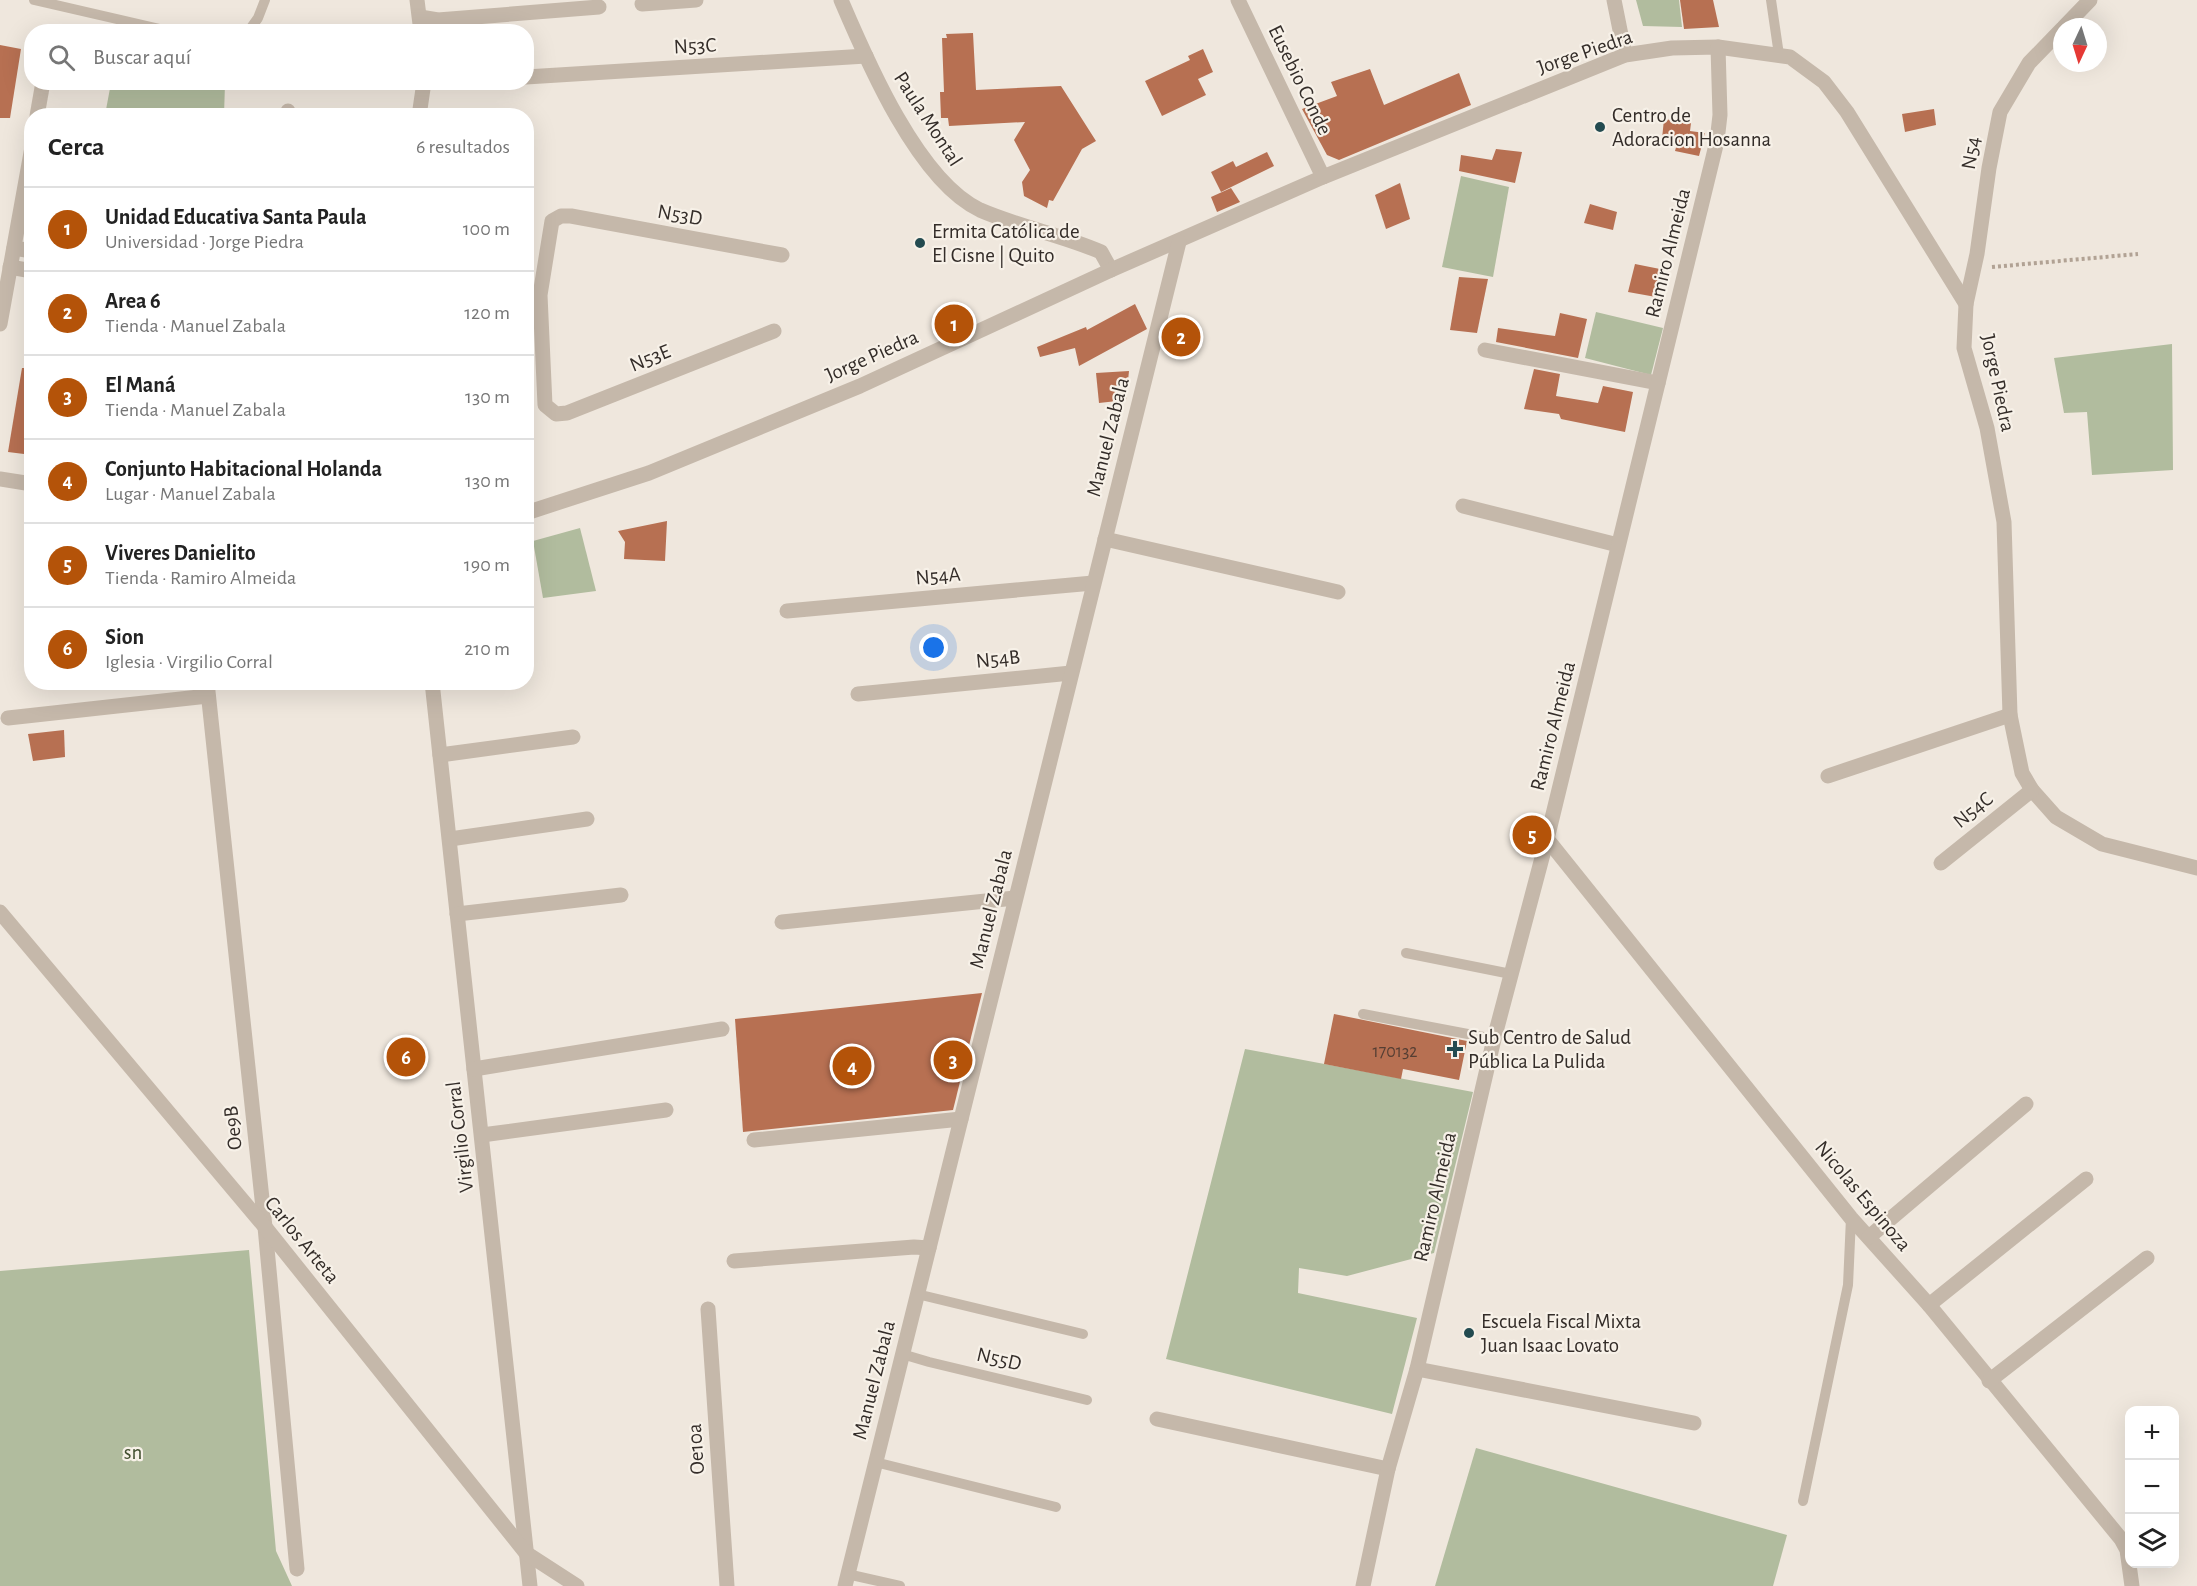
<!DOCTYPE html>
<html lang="es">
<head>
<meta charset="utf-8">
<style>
	:root { --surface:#fff; --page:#f6f6f6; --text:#222; --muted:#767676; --line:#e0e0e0; --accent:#b45309 }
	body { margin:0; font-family:"Alegreya Sans",sans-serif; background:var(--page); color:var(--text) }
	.controls { position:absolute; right:18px; bottom:18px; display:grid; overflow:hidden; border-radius:12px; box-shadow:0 6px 24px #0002 }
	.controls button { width:54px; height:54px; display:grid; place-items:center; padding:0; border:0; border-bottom:2px solid var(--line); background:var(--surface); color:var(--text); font:30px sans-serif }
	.compass { position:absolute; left:2053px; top:18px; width:54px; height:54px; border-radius:50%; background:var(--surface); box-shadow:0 6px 24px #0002; rotate:184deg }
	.you { position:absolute; left:934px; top:648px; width:21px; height:21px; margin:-15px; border:4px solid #fff; border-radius:50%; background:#1a73e8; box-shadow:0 0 0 9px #1a73e833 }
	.badge { display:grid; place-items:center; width:39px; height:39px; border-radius:50%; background:var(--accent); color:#fff; font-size:20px; font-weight:700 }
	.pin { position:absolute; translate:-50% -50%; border:3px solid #fff; box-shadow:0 2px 6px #0006 }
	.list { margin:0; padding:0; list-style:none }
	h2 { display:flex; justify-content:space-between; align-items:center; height:78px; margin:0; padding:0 24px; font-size:26px }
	h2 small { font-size:20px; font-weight:400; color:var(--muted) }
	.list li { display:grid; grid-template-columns:39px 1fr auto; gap:18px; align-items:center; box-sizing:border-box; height:84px; padding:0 24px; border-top:2px solid var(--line) }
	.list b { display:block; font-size:22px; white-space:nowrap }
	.list p { margin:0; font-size:20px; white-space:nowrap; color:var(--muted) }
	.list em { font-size:20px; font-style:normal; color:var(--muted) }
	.icon { flex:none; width:33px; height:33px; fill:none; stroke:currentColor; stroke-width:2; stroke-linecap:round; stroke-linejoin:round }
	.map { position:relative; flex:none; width:2197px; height:1586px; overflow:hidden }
	.search { position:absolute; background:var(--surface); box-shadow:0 6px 24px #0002; left:24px; top:24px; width:510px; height:66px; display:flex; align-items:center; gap:15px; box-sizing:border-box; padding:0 21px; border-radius:24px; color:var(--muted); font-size:22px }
	.panel { position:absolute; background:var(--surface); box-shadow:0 6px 24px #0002; left:24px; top:108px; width:510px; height:582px; border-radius:24px }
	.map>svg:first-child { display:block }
	.green { fill:#b1bc9e }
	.building { fill:#b77052 }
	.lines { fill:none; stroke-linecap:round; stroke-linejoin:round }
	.path { stroke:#b1a294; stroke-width:4; stroke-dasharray:3 3; stroke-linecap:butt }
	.lane { stroke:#c5b8aa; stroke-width:10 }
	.street { stroke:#c5b8aa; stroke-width:15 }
	.poi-dot { fill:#234b50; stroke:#f7f1e8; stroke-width:2 }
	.labels { text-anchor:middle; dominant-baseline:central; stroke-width:4.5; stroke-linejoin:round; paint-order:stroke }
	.number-label { font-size:18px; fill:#553e33 }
	.street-label { font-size:21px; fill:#342d29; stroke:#f7f1e8 }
	.poi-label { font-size:21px; fill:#342d29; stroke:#f7f1e8; text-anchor:start }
	.park-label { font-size:21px; fill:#424f2f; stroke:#f7f1e8 }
</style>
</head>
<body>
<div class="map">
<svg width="2197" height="1586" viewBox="0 0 2197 1586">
	<rect width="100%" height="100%" fill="#efe7dd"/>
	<g class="green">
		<polygon points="1636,0 1679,0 1682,27 1643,26"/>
		<polygon points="111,83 225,83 224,115 105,115"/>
		<polygon points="1461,176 1509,187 1493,277 1442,267"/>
		<polygon points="1596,312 1663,328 1651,375 1585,358"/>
		<polygon points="2172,344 2173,470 2092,475 2087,412 2064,413 2054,358"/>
		<polygon points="580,528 596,591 543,598 533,541"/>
		<polygon points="1245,1049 1473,1092 1434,1253 1347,1276 1299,1268 1298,1293 1417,1318 1392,1414 1166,1359"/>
		<polygon points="249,1250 276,1551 292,1586 0,1586 0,1271"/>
		<polygon points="1476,1448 1787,1535 1773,1586 1435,1586"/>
	</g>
	<g class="building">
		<polygon points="1680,0 1713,0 1719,27 1684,29"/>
		<polygon points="973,33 976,90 1061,86 1096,141 1082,149 1053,201 1049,200 1047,208 1024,196 1022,182 1030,170 1014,140 1025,122 949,126 948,118 941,118 940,92 944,92 942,38 947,38 946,34"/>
		<polygon points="0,45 21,49 10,118 0,118"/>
		<polygon points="1203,49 1213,72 1198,79 1206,95 1162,116 1145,81 1190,60 1188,56"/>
		<polygon points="1370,69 1384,105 1459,73 1471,105 1339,160 1327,155 1302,109 1337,96 1331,82"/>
		<polygon points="1934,109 1936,125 1905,132 1902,114"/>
		<polygon points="1664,119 1691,123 1690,131 1705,133 1699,156 1675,151 1678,140 1662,139"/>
		<polygon points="1496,149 1522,152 1515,183 1459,171 1461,155 1492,160"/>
		<polygon points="1267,152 1274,166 1221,192 1211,172 1233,161 1236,167"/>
		<polygon points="1400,183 1410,219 1386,229 1375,195"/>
		<polygon points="1231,188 1240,202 1217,212 1211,197"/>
		<polygon points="1590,204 1617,212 1613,230 1584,223"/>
		<polygon points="1635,264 1665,270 1656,297 1628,292"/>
		<polygon points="1459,277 1488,279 1477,333 1450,330"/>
		<polygon points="1135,304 1147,329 1079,366 1075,348 1040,357 1037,347 1086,327 1087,330"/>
		<polygon points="1560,313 1587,319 1578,358 1496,342 1498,328 1555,336"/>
		<polygon points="22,368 32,368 32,455 8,452"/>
		<polygon points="1534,369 1560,374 1556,396 1598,403 1603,386 1633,392 1625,432 1561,419 1559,414 1524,409"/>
		<polygon points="1129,371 1126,400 1099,403 1096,373"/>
		<polygon points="667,521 665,561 624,559 625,542 618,531"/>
		<polygon points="64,730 65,757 33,761 28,734"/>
		<polygon points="982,993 953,1110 743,1132 735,1019"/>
		<polygon points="1334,1014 1467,1041 1459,1080 1403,1069 1401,1079 1324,1064"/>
	</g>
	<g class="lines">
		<polyline class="path" points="1992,267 2138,254"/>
		<g class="lane">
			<polyline points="34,0 173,32"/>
			<polyline points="1771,0 1779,55"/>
			<polyline points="248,32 258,18 265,0"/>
			<polyline points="1406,953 1511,974"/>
			<polyline points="1363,1014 1494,1039"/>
			<polyline points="917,1294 1083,1334"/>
			<polyline points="902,1354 929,1362 1087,1400"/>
			<polyline points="875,1462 1056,1507"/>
			<polyline points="1803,1501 1848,1285 1851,1218"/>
			<polyline points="847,1574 900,1586"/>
		</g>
		<g class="street">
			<polyline points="417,0 421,32"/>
			<path d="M841 0C867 61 918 181 980 210 1019 227 1062 235 1101 252L1111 270"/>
			<polyline points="1238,0 1323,177"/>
			<polyline points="1614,0 1625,55"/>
			<polyline points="642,4 696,0"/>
			<polyline points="420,17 438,20 599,7"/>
			<polyline points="2064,27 2090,0"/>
			<polyline points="2062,29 2029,63 2000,112 1989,168 1977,254 1966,304 1964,348 1987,428 2004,522 2010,715 2022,773 2032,790 2056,817 2102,844 2197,868"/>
			<polyline points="526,77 866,56"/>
			<polyline points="37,116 43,82"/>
			<polyline points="288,116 288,111"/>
			<polyline points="419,116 424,82"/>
			<polyline points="14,248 32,251"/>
			<polyline points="10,267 32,271"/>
			<polyline points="0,324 32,147"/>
			<polyline points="774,331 567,413 556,414 545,405 540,295 552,221 561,216 571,216 782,255"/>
			<polyline points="1485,350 1658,383"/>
			<polyline points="0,479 32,484"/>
			<polyline points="1463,506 1618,545"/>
			<polyline points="526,513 649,473 860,386 1111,270 1323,177 1625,55 1672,48 1718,47 1790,57 1824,82 1847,112 1966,304"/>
			<polyline points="1105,539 1338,592"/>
			<polyline points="787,611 1093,583"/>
			<polyline points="207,682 265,1227 297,1569"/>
			<polyline points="432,682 530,1586"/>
			<polyline points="858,694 1071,673"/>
			<polyline points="8,718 208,696"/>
			<polyline points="440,755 573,737"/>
			<polyline points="1828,776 2010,715"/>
			<polyline points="450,839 587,819"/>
			<polyline points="1547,839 1851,1218 1929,1305 2121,1539 2127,1550 2132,1586"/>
			<polyline points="1941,863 2032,790"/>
			<polyline points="0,912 265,1227 526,1553 577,1586"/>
			<polyline points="457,914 621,895"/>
			<polyline points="782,922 1015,898"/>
			<polyline points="474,1069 722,1029"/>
			<polyline points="482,1135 666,1110"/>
			<polyline points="754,1140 961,1119"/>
			<polyline points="1869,1237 2026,1104"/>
			<polyline points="734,1261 914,1247 929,1248"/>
			<polyline points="1929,1305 2086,1179"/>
			<polyline points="708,1309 727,1586"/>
			<polyline points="1417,1369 1694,1423"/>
			<polyline points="1989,1381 2147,1258"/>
			<polyline points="1157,1419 1388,1469"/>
			<polyline points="845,1586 1179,242"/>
			<polyline points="1363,1586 1388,1469 1417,1369 1494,1039 1547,839 1717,141 1720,115 1718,47"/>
		</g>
	</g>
	<g class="poi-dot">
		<circle cx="1600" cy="127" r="6"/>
		<circle cx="920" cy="243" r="6"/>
		<path d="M1452 1040h6v6h6v6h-6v6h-6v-6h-6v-6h6z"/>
		<circle cx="1469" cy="1333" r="6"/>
	</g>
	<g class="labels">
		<g class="number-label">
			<text x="1395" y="1052">170132</text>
		</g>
		<g class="street-label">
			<text transform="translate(695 46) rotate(-3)">N53C</text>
			<text transform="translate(1585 52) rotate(-19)">Jorge Piedra</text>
			<text transform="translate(1300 80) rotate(64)">Eusebio Conde</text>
			<text transform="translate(928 119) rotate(57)">Paula Montal</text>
			<text transform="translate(1971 153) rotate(-80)">N54</text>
			<text transform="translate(680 215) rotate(10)">N53D</text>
			<text transform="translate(1668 253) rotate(-76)">Ramiro Almeida</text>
			<text transform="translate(872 356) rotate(-24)">Jorge Piedra</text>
			<text transform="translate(650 358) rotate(-22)">N53E</text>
			<text transform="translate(1998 383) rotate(78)">Jorge Piedra</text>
			<text transform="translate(1108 437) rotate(-76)">Manuel Zabala</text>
			<text transform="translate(938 576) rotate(-5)">N54A</text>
			<text transform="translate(998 659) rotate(-6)">N54B</text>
			<text transform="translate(1553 726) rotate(-76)">Ramiro Almeida</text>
			<text transform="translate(1973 810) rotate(-39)">N54C</text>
			<text transform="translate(991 909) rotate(-76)">Manuel Zabala</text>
			<text transform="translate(233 1128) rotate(-96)">Oe9B</text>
			<text transform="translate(460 1137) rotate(-97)">Virgilio Corral</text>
			<text transform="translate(1863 1196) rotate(50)">Nicolas Espinoza</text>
			<text transform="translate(1435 1197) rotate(-77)">Ramiro Almeida</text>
			<text transform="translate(302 1240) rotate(51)">Carlos Arteta</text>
			<text transform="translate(999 1359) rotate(13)">N55D</text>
			<text transform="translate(874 1380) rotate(-76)">Manuel Zabala</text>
			<text transform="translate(696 1449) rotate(-94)">Oe10a</text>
		</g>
		<g class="poi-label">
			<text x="1612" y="115">Centro de<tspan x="1612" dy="24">Adoracion Hosanna</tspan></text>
			<text x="932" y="231">Ermita Católica de<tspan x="932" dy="24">El Cisne | Quito</tspan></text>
			<text x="1468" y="1037">Sub Centro de Salud<tspan x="1468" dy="24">Pública La Pulida</tspan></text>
			<text x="1481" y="1321">Escuela Fiscal Mixta<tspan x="1481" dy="24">Juan Isaac Lovato</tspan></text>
		</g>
		<g class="park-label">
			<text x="133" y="1452">sn</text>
		</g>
	</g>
</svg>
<div class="controls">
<button>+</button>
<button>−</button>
<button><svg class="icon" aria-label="layers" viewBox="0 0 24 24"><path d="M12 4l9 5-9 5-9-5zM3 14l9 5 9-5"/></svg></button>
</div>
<svg class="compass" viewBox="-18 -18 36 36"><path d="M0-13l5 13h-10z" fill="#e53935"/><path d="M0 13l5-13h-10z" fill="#767676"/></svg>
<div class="you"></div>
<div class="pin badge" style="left:954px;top:324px">1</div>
<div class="pin badge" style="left:1181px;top:337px">2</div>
<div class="pin badge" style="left:953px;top:1060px">3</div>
<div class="pin badge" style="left:852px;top:1066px">4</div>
<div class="pin badge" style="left:1532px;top:835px">5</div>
<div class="pin badge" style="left:406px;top:1057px">6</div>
<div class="search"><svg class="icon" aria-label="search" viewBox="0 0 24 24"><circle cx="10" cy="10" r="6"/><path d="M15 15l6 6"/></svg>Buscar aquí</div>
<section class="panel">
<h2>Cerca<small>6 resultados</small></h2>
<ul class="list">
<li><span class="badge">1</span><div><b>Unidad Educativa Santa Paula</b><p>Universidad · Jorge Piedra</p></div><em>100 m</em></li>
<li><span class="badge">2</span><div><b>Area 6</b><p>Tienda · Manuel Zabala</p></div><em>120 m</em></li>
<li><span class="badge">3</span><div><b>El Maná</b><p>Tienda · Manuel Zabala</p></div><em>130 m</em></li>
<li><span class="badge">4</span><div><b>Conjunto Habitacional Holanda</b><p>Lugar · Manuel Zabala</p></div><em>130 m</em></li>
<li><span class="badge">5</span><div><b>Viveres Danielito</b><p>Tienda · Ramiro Almeida</p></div><em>190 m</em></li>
<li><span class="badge">6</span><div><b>Sion</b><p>Iglesia · Virgilio Corral</p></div><em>210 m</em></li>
</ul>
</section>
</div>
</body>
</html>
